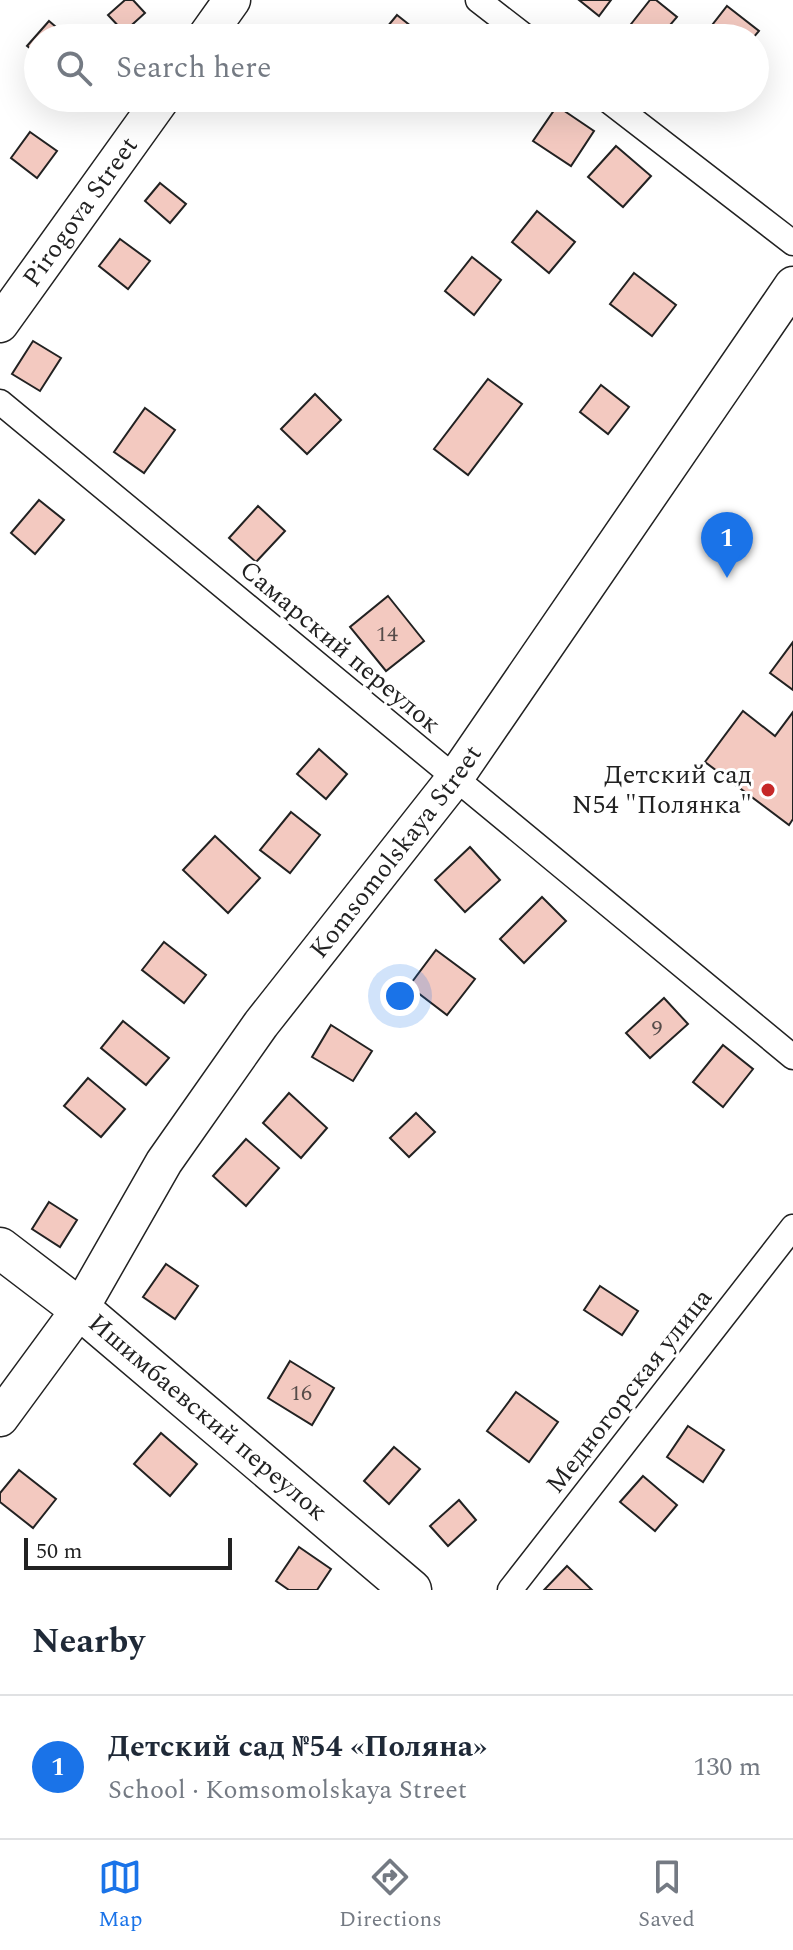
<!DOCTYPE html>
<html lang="en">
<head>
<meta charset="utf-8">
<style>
	:root { --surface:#fff; --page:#f2f2f3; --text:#1f2937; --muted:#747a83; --line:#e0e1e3; --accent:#1a73e8 }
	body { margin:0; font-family:Spectral,serif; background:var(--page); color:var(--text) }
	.scale { position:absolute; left:24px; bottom:20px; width:208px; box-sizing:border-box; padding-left:8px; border:4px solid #222; border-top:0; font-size:22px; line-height:28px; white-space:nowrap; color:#222; -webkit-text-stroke:6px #fff; paint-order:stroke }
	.you { position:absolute; left:400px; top:996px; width:28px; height:28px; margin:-20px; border:6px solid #fff; border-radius:50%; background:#1a73e8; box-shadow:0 0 0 12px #1a73e833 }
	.badge { display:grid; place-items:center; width:52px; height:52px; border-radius:50%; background:var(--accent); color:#fff; font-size:26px; font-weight:700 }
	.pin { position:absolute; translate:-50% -66px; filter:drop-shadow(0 2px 4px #0008) }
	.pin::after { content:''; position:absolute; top:42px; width:28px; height:24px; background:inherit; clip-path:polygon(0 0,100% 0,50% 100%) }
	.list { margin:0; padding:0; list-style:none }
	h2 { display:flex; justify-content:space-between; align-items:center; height:104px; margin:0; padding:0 32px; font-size:34px }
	h2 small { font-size:26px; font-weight:400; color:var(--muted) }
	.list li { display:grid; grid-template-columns:52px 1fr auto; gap:24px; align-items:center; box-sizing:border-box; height:144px; padding:0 32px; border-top:2px solid var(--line) }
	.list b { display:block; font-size:30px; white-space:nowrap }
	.list p { margin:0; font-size:26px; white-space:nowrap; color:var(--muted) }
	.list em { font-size:26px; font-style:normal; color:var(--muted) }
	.icon { flex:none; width:44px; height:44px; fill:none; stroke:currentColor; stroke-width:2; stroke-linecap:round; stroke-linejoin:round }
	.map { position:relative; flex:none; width:793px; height:1590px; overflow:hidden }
	.search { position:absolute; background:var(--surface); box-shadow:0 8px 32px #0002; left:24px; right:24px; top:24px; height:88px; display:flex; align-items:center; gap:20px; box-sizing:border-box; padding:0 28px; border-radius:44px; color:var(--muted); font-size:30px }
	.sheet { height:248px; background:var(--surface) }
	nav { display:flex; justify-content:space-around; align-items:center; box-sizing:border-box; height:112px; border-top:2px solid var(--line); background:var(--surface); font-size:22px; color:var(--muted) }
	nav a { display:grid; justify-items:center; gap:4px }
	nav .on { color:var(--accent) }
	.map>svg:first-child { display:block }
	.building { fill:#f3c9c0; stroke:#222; stroke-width:2 }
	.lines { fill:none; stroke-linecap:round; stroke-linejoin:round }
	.minor-casing { stroke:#222; stroke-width:27 }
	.secondary-casing { stroke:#222; stroke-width:39 }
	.primary-casing { stroke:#222; stroke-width:43 }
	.minor { stroke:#fff; stroke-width:24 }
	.secondary { stroke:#fff; stroke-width:36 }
	.primary { stroke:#fff; stroke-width:40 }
	.poi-dot { fill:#c62828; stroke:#fff; stroke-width:3 }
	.labels { text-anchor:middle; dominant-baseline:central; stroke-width:6; stroke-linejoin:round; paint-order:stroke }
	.number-label { font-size:22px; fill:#564c4a }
	.street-label { font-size:26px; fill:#222; stroke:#fff }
	.poi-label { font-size:26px; fill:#222; stroke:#fff; text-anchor:end }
</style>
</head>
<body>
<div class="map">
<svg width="793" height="1590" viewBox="0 0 793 1590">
	<rect width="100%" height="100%" fill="#fff"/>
	<g class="building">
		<polygon points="125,0 133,0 145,13 124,32 108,15"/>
		<polygon points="579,0 611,0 599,16"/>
		<polygon points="650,0 656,0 677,17 659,38 630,38 624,33"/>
		<polygon points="727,6 759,31 753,38 702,38"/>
		<polygon points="397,15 426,38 378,38"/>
		<polygon points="49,21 69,38 38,38 38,55 27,46"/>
		<polygon points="557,106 594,131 571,166 533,141"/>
		<polygon points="30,132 57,151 37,178 11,158"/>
		<polygon points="616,146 651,176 623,207 588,177"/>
		<polygon points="160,183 186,204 170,223 145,201"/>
		<polygon points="537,211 575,242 549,273 512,242"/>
		<polygon points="120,239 150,261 128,289 99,266"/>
		<polygon points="472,257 501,280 474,315 445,291"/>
		<polygon points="634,273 676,305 652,336 610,304"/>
		<polygon points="33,341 61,358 40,391 12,374"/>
		<polygon points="488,379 522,404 468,475 434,449"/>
		<polygon points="601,385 629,407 608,434 580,412"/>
		<polygon points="315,394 341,420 307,454 281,429"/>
		<polygon points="145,408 175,430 144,473 114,452"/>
		<polygon points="39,500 64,520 35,554 11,533"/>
		<polygon points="258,506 285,531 256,562 229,538"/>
		<polygon points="388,596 424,641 386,671 350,627"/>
		<polygon points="793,642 793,690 770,673"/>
		<polygon points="743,711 775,736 793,712 793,819 789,825 705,762"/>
		<polygon points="319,749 347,774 326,799 297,774"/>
		<polygon points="291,812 320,835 290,873 260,850"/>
		<polygon points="215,836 260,878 228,913 183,870"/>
		<polygon points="470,847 500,880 465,912 435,880"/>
		<polygon points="542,897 566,921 524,963 500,939"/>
		<polygon points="164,942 206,975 184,1003 142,970"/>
		<polygon points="436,950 475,979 447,1015 409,986"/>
		<polygon points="664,998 688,1024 650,1058 626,1033"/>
		<polygon points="123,1021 169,1058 146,1085 101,1048"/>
		<polygon points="331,1025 372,1051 353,1081 312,1057"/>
		<polygon points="723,1045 753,1069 723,1107 693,1082"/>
		<polygon points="88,1078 125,1109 101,1137 64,1106"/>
		<polygon points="289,1093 327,1128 301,1158 263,1123"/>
		<polygon points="416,1113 435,1132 409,1157 390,1138"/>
		<polygon points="246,1139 279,1168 246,1206 213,1176"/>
		<polygon points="49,1202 77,1220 60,1247 32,1229"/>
		<polygon points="166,1264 198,1286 175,1319 143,1297"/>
		<polygon points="600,1286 638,1311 622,1335 584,1310"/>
		<polygon points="290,1361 334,1388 312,1425 268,1398"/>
		<polygon points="516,1392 558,1422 529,1462 487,1431"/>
		<polygon points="688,1426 724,1450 703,1482 667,1457"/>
		<polygon points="161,1433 197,1464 170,1496 134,1464"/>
		<polygon points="394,1447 420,1469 389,1504 364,1481"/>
		<polygon points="19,1470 56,1499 33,1528 0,1502 0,1493"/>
		<polygon points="643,1476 677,1505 655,1531 620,1502"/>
		<polygon points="459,1500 476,1520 448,1546 430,1526"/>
		<polygon points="299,1547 331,1569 317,1590 289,1590 276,1581"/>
		<polygon points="567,1566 592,1590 544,1590"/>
	</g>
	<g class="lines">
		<g class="minor-casing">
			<g id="minor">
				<polyline points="478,0 527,38"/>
				<polyline points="605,98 793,243"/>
				<polyline points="0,402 793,1057"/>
				<polyline points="510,1590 793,1227"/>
			</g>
		</g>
		<g class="secondary-casing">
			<g id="secondary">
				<polyline points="205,38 232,0"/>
				<path id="s1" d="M0 324 162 98"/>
				<path id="s2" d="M0 1418 80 1309 164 1162 261 1024 455 778 793 285"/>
			</g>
		</g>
		<g class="primary-casing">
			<g id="primary">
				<path id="s3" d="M0 1248 80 1309 411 1590"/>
			</g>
		</g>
		<use href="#minor" class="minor"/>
		<use href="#secondary" class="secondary"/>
		<use href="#primary" class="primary"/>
	</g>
	<circle class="poi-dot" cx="768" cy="790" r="8"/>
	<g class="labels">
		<g class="number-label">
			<text x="387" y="634">14</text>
			<text x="657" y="1028">9</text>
			<text x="301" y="1393">16</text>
		</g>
		<g class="street-label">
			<text stroke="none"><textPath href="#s1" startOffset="138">Pirogova Street</textPath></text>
			<text transform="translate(340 647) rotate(40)">Самарский переулок</text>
			<text stroke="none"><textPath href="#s2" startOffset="692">Komsomolskaya Street</textPath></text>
			<text transform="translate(629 1391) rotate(-52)">Медногорская улица</text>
			<text stroke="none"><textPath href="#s3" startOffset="268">Ишимбаевский переулок</textPath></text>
		</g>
		<g class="poi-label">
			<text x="752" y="775">Детский сад<tspan x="752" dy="30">N54 "Полянка"</tspan></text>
		</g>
	</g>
</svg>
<div class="scale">50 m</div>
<div class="you"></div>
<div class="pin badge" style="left:727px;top:578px">1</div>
<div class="search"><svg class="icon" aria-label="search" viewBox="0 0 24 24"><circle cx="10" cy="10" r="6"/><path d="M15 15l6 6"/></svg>Search here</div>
</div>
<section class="sheet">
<h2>Nearby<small></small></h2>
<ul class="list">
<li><span class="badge">1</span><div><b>Детский сад №54 «Поляна»</b><p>School · Komsomolskaya Street</p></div><em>130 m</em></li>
</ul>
</section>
<nav>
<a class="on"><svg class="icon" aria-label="map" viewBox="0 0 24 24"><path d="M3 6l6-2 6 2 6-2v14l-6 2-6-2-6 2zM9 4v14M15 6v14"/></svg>Map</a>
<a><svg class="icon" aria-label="directions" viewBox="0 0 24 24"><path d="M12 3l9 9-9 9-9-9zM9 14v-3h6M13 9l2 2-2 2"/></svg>Directions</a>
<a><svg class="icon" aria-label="saved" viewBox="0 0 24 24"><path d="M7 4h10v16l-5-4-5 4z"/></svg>Saved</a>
</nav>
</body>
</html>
